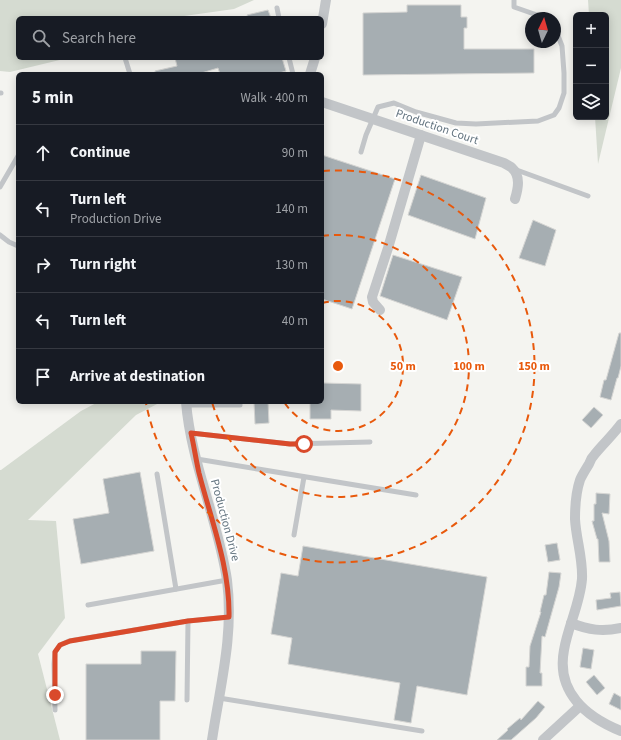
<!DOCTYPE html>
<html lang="en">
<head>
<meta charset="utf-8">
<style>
	:root { --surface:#171b24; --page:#242831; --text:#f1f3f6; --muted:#9ea1a6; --line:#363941 }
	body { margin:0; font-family:"Source Sans 3",sans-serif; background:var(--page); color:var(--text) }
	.controls { position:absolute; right:12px; top:12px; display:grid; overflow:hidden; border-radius:6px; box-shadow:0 2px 10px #0003 }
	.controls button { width:36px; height:36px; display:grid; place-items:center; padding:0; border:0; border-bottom:1px solid var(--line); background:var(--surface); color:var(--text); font:20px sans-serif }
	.compass { position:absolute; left:525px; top:12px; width:36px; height:36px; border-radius:50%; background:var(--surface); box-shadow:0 2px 10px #0003; rotate:5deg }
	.stop { position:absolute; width:12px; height:12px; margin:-9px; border:3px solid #d94a2b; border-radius:50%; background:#fff }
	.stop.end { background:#d94a2b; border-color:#fff; box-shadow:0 1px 4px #0008 }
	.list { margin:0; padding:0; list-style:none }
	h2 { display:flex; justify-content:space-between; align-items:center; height:52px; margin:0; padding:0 16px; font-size:17px }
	h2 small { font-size:13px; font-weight:400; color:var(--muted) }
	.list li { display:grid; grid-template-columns:26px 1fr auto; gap:12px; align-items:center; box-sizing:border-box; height:56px; padding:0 16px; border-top:1px solid var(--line) }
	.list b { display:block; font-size:15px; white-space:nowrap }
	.list p { margin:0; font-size:13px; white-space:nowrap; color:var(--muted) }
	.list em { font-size:13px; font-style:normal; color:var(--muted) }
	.icon { flex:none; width:22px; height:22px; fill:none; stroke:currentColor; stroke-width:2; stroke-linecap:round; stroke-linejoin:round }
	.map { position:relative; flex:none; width:621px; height:740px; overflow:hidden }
	.search { position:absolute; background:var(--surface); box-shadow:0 2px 10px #0003; left:16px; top:16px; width:308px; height:44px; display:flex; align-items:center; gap:10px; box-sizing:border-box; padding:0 14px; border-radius:6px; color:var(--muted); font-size:15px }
	.panel { position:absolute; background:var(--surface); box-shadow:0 2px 10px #0003; left:16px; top:72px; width:308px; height:332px; border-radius:6px }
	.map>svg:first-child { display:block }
	.green { fill:#d5dbd1 }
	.building { fill:#a6aeb2; stroke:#d5d5d3 }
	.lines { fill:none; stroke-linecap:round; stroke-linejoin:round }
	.lane { stroke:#c2c5c8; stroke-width:5 }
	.street { stroke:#c2c5c8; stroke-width:10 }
	.route { stroke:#d94a2b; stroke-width:5 }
	.ring { fill:none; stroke:#e8590c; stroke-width:2; stroke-dasharray:7 5 }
	.labels { text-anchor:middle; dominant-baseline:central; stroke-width:4; stroke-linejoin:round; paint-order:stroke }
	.street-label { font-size:12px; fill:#647580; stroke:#fff }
	.centre { fill:#e8590c; stroke:#fff; stroke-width:2 }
	.ring-label { font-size:12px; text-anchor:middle; font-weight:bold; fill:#e8590c; stroke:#fff; stroke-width:4; stroke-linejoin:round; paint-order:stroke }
</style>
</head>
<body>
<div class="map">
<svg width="621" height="740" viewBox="0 0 621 740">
	<rect width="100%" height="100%" fill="#f4f4f0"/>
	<g class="green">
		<polygon points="0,0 254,0 234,9 170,18 18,18 18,58 68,58 10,72 0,71"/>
		<polygon points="588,0 621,0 621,68 598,164 595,117 606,117 606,15 589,15"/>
		<polygon points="98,402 161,402 136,415 28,520 56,521 65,618 38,654 60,740 0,740 0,470 1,470 81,411"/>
	</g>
	<g class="building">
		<polygon points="407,5 461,5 461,17 467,17 467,28 464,28 464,49 534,49 534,73 363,75 363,13 407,12"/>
		<polygon points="268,10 271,18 248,18 247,15"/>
		<polygon points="175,58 282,58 286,71 276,74 220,74 218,68 198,74 155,74 155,71 177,66"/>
		<polygon points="322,155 395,179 352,309 322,299"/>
		<polygon points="421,175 486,198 475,239 408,215"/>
		<polygon points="533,220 556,230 545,266 519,258"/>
		<polygon points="393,255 462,277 447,320 380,296"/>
		<polygon points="619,333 621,333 621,366 618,378 617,378 611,400 600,397 604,380 606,380"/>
		<polygon points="322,383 361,384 361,411 331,410 331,419 310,419 310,402 322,402"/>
		<polygon points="254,402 268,402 269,423 255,424"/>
		<polygon points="594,407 603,415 591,428 582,420"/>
		<polygon points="140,472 154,551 81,564 73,519 109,513 103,479"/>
		<polygon points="596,493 610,494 609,514 602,513 609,541 610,562 599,562 598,539 597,539 592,521 594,521 594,504 596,504"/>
		<polygon points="557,543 560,560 548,562 545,545"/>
		<polygon points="303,546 487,577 467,695 417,686 411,723 394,720 400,683 288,664 292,638 271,634 281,573 298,576"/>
		<polygon points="549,572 561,573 559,587 550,619 545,637 542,636 540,673 542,673 542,686 526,686 526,667 529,667 530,646 541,612 540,612 544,595 546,595"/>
		<polygon points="620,592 621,606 597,610 596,600 611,598 610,593"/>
		<polygon points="583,648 594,650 591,669 580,667"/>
		<polygon points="141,651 176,651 175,701 160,701 160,740 86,740 86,664 141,664"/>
		<polygon points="594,675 605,688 597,695 586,682"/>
		<polygon points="614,693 621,697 621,710 609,704"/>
		<polygon points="538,701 545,707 536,718 511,740 497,740 508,730 507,729 520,718 521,720"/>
	</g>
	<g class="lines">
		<g class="lane">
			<polyline points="514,0 514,7 537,15 541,18"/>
			<polyline points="277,8 279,18"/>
			<polyline points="125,58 130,74"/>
			<polyline points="289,58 293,74"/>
			<polyline points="0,93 1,93"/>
			<polyline points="361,152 366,135 378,107 394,103 416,112 456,123 476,124 538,121 554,115 559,108 564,93 564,73 562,46 555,28"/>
			<polyline points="514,169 588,196"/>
			<polyline points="0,187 18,156"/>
			<polyline points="0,235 9,242 18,246"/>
			<polyline points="187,405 240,405"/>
			<polyline points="191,433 290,444 370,442"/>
			<polyline points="197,459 416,495"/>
			<polyline points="157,474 176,589"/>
			<polyline points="294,535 304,477"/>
			<polyline points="88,605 227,580"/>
			<polyline points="219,698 422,731"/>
			<polyline points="187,700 188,621"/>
			<polyline points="55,710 54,664 55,652 60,645 69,641 188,621 229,617"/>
		</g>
		<g class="street">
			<polyline points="322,24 326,0"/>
			<polyline points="310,74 315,58"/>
			<path d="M322 102 504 163C507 165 510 166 512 168 521 176 518 189 515 199"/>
			<polyline points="380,310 373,302 372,297 388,248 421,135"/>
			<path d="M186 402C191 463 218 520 227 580 234 636 220 686 212 740"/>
			<path d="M621 424C613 435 603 444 595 454 592 457 590 461 589 464 586 469 582 475 580 480 576 492 575 506 575 519 576 539 583 558 582 579 580 604 568 626 564 650 556 692 586 717 621 731"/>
			<path d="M571 623C589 630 602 632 621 628"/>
			<polyline points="543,740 580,706"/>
		</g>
	</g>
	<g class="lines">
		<path class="route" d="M55 695V652L60 645 70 641 188 621 229 617C230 567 211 520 199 473 196 460 194 446 191 433L290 444H304"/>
	</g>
	<g class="ring">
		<path d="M322 303A65 65 0 1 1 284 402"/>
		<path d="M322 236A131 131 0 1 1 212 402"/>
		<path d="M323 171A196 196 0 1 1 146 403"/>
	</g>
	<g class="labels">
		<g class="street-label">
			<text transform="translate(437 127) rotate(19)">Production Court</text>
			<text transform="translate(225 520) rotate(75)">Production Drive</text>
		</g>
	</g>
	<circle cx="338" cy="366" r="6" class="centre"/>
	<g class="ring-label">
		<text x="403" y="370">50 m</text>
		<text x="469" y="370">100 m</text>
		<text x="534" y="370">150 m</text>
	</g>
</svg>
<div class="controls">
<button>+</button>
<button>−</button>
<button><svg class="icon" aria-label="layers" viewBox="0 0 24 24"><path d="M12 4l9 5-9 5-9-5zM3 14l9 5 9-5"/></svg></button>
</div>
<svg class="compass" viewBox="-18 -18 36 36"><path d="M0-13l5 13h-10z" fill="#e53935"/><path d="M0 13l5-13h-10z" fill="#9ea1a6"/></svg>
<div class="stop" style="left:304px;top:444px"></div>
<div class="stop end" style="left:55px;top:695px"></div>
<div class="search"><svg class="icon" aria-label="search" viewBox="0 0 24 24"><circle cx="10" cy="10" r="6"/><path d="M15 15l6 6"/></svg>Search here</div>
<section class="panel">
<h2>5 min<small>Walk · 400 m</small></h2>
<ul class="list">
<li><svg class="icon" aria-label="ahead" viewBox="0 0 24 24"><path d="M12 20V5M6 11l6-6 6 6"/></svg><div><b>Continue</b></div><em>90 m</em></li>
<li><svg class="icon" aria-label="left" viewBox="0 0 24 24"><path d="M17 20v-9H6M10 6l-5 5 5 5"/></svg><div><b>Turn left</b><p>Production Drive</p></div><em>140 m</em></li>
<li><svg class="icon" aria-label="right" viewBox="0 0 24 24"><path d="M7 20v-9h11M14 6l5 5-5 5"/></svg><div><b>Turn right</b></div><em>130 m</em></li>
<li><svg class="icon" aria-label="left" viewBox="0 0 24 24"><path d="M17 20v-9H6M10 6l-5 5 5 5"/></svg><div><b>Turn left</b></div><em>40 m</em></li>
<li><svg class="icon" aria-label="arrive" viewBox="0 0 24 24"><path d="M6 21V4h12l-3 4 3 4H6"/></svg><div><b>Arrive at destination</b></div></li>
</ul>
</section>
</div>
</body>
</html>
